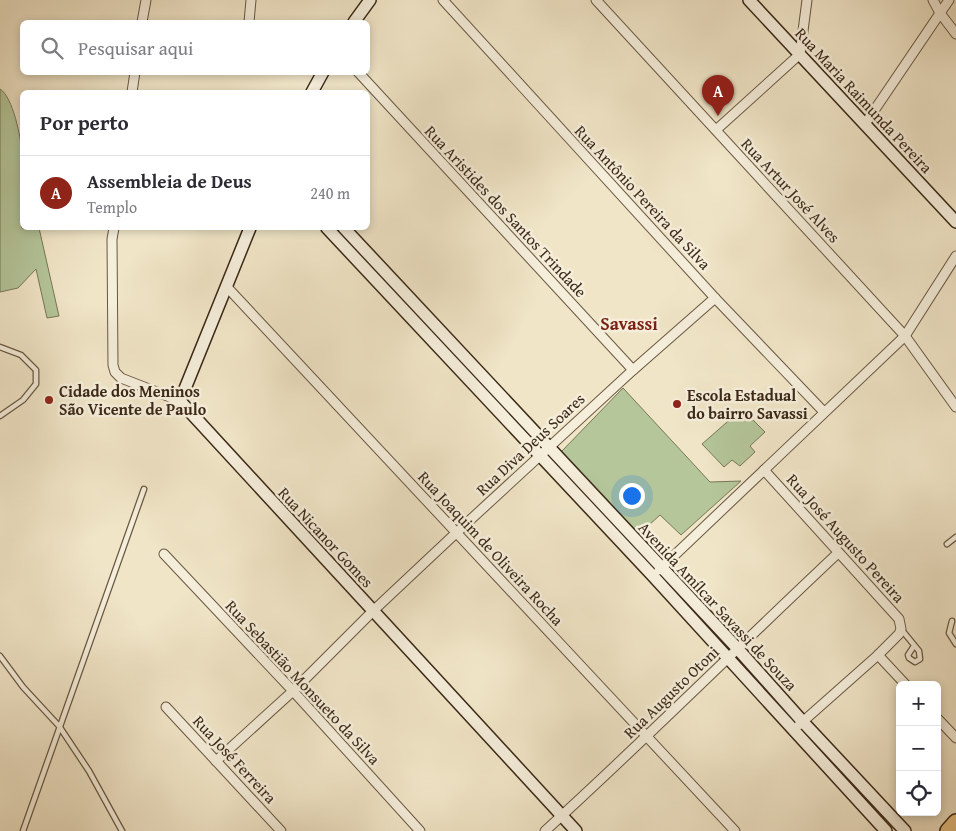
<!DOCTYPE html>
<html lang="pt">
<head>
<meta charset="utf-8">
<style>
	:root { --surface:#fff; --page:#f2f2f3; --text:#2b2b33; --muted:#7c7c81; --line:#e1e1e2; --accent:#8f2418 }
	body { margin:0; font-family:"Gentium Book Plus",serif; background:var(--page); color:var(--text) }
	.controls { position:absolute; right:15px; bottom:15px; display:grid; overflow:hidden; border-radius:8px; box-shadow:0 2px 8px #0003 }
	.controls button { width:45px; height:45px; display:grid; place-items:center; padding:0; border:0; border-bottom:1px solid var(--line); background:var(--surface); color:var(--text); font:25px sans-serif }
	.you { position:absolute; left:631px; top:495px; width:18px; height:18px; margin:-12px; border:4px solid #fff; border-radius:50%; background:#1a73e8; box-shadow:0 0 0 8px #1a73e833 }
	.badge { display:grid; place-items:center; width:32px; height:32px; border-radius:50%; background:var(--accent); color:#fff; font-size:16px; font-weight:700 }
	.pin { position:absolute; translate:-50% -41px; filter:drop-shadow(0 1px 2px #0008) }
	.pin::after { content:''; position:absolute; top:26px; width:18px; height:15px; background:inherit; clip-path:polygon(0 0,100% 0,50% 100%) }
	.list { margin:0; padding:0; list-style:none }
	h2 { display:flex; justify-content:space-between; align-items:center; height:65px; margin:0; padding:0 20px; font-size:21px }
	h2 small { font-size:16px; font-weight:400; color:var(--muted) }
	.list li { display:grid; grid-template-columns:32px 1fr auto; gap:15px; align-items:center; box-sizing:border-box; height:75px; padding:0 20px; border-top:1px solid var(--line) }
	.list b { display:block; font-size:19px; white-space:nowrap }
	.list p { margin:0; font-size:16px; white-space:nowrap; color:var(--muted) }
	.list em { font-size:16px; font-style:normal; color:var(--muted) }
	.icon { flex:none; width:28px; height:28px; fill:none; stroke:currentColor; stroke-width:2; stroke-linecap:round; stroke-linejoin:round }
	.map { position:relative; flex:none; width:956px; height:831px; overflow:hidden }
	.search { position:absolute; background:var(--surface); box-shadow:0 2px 8px #0003; left:20px; top:20px; width:350px; height:55px; display:flex; align-items:center; gap:12px; box-sizing:border-box; padding:0 18px; border-radius:8px; color:var(--muted); font-size:19px }
	.panel { position:absolute; background:var(--surface); box-shadow:0 2px 8px #0003; left:20px; top:90px; width:350px; height:140px; border-radius:8px }
	.map>svg:first-child { display:block }
	.green { fill:#b4c69a; stroke:#777758 }
	.lines { fill:none; stroke-linecap:round; stroke-linejoin:round }
	.lane-casing { stroke:#685742; stroke-width:7 }
	.street-casing { stroke:#685742; stroke-width:11 }
	.secondary-casing { stroke:#3a2816; stroke-width:14 }
	.highway-casing { stroke:#3a2816; stroke-width:18 }
	.lane { stroke:#f5eedb; stroke-width:4.5 }
	.street { stroke:#f5eedb; stroke-width:9 }
	.secondary { stroke:#f5eedb; stroke-width:11 }
	.highway { stroke:#e8c284; stroke-width:15 }
	.poi-dot { fill:#8f2418; stroke:#f5eedb; stroke-width:2 }
	.labels { text-anchor:middle; dominant-baseline:central; stroke-width:5; stroke-linejoin:round; paint-order:stroke }
	.street-label { font-size:16px; fill:#3a2816; stroke:#f5eedb }
	.poi-label { font-size:16px; font-weight:bold; fill:#3a2816; stroke:#f5eedb; text-anchor:start }
	.neighbourhood-label { font-size:18px; font-weight:bold; fill:#7a1f14; stroke:#f5eedb }
</style>
</head>
<body>
<div class="map">
<svg width="956" height="831" viewBox="0 0 956 831">
	<rect width="100%" height="100%" fill="#f0e5c7"/>
	<filter id="stains"><feTurbulence type="fractalNoise" baseFrequency=".004" numOctaves="4"/><feColorMatrix values="0 0 0 0 .2 0 0 0 0 .09 0 0 0 0 .02 0 0 0 .5 -.17"/></filter>
	<radialGradient id="worn" r=".72"><stop offset=".6" stop-color="#630" stop-opacity="0"/><stop offset="1" stop-color="#630" stop-opacity=".3"/></radialGradient>
	<g class="green">
		<path d="M0 89C13 97 21 138 22 153 25 178 22 203 22 228H39L59 316 47 318 36 269 18 288 0 292Z"/>
		<polygon points="623,388 710,482 741,481 681,535 660,515 637,536 561,452"/>
		<polygon points="742,409 765,432 750,446 755,452 740,466 732,460 724,467 702,444"/>
	</g>
	<g class="lines">
		<g class="lane-casing">
			<g id="lane">
				<polyline points="0,347 21,355 36,370 36,384 23,400 0,416"/>
				<polyline points="947,544 956,537"/>
				<polyline points="952,621 949,633 956,644"/>
				<polyline points="901,629 919,651 920,659 915,662 909,658 908,655 914,646"/>
				<polyline points="0,656 23,687 59,726 89,771 122,831"/>
				<polyline points="23,831 144,489"/>
			</g>
		</g>
		<g class="street-casing">
			<g id="street">
				<polyline points="443,0 715,298 824,412"/>
				<polyline points="596,0 905,336 956,407"/>
				<polyline points="933,0 940,13 956,34"/>
				<polyline points="142,22 146,0"/>
				<polyline points="249,22 251,0"/>
				<polyline points="358,72 633,370"/>
				<polyline points="132,92 135,72"/>
				<polyline points="865,124 949,0"/>
				<polyline points="716,130 800,54 807,0"/>
				<polyline points="114,228 112,239 113,365 115,372 121,378 180,401"/>
				<polyline points="226,286 735,831"/>
				<polyline points="764,470 899,619 901,629 899,634 878,655 799,725"/>
				<polyline points="164,554 293,691 420,831"/>
				<polyline points="659,570 905,336 956,256"/>
				<polyline points="878,655 906,685"/>
				<polyline points="166,707 281,831"/>
				<polyline points="937,718 956,738"/>
				<polyline points="216,761 293,691 373,611 456,533 633,370 715,298"/>
				<path d="M545 831C645 740 740 645 838 553"/>
			</g>
		</g>
		<g class="secondary-casing">
			<g id="secondary">
				<polyline points="749,0 956,222"/>
				<polyline points="354,22 370,0"/>
				<polyline points="312,92 323,72"/>
				<polyline points="250,228 180,401 576,831"/>
				<polyline points="327,228 653,576 886,831"/>
				<polyline points="344,228 737,648 803,722 905,831"/>
			</g>
		</g>
		<g class="highway-casing">
			<polyline id="highway" points="948,831 956,822"/>
		</g>
		<use href="#lane" class="lane"/>
		<use href="#street" class="street"/>
		<use href="#secondary" class="secondary"/>
		<use href="#highway" class="highway"/>
	</g>
	<g class="poi-dot">
		<circle cx="49" cy="400" r="5"/>
		<circle cx="677" cy="404" r="5"/>
	</g>
	<g class="labels">
		<g class="street-label">
			<text transform="translate(864 100) rotate(47)">Rua Maria Raimunda Pereira</text>
			<text transform="translate(791 190) rotate(47)">Rua Artur José Alves</text>
			<text transform="translate(643 197) rotate(47)">Rua Antônio Pereira da Silva</text>
			<text transform="translate(506 211) rotate(47)">Rua Aristides dos Santos Trindade</text>
			<text transform="translate(530 444) rotate(-43)">Rua Diva Deus Soares</text>
			<text transform="translate(326 537) rotate(47)">Rua Nicanor Gomes</text>
			<text transform="translate(846 538) rotate(48)">Rua José Augusto Pereira</text>
			<text transform="translate(491 548) rotate(47)">Rua Joaquim de Oliveira Rocha</text>
			<text transform="translate(718 606) rotate(47)">Avenida Amílcar Savassi de Souza</text>
			<text transform="translate(303 682) rotate(47)">Rua Sebastião Monsueto da Silva</text>
			<text transform="translate(671 692) rotate(-44)">Rua Augusto Otoni</text>
			<text transform="translate(235 759) rotate(47)">Rua José Ferreira</text>
		</g>
		<g class="poi-label">
			<text x="59" y="391">Cidade dos Meninos<tspan x="59" dy="18">São Vicente de Paulo</tspan></text>
			<text x="687" y="395">Escola Estadual<tspan x="687" dy="18">do bairro Savassi</tspan></text>
		</g>
		<g class="neighbourhood-label">
			<text x="629" y="323">Savassi</text>
		</g>
	</g>
	<rect width="100%" height="100%" filter="url(#stains)"/>
	<rect width="100%" height="100%" fill="url(#worn)"/>
</svg>
<div class="controls">
<button>+</button>
<button>−</button>
<button><svg class="icon" aria-label="locate" viewBox="0 0 24 24"><circle cx="12" cy="12" r="6"/><path d="M12 2v4M12 18v4M2 12h4M18 12h4"/></svg></button>
</div>
<div class="you"></div>
<div class="pin badge" style="left:718px;top:116px">A</div>
<div class="search"><svg class="icon" aria-label="search" viewBox="0 0 24 24"><circle cx="10" cy="10" r="6"/><path d="M15 15l6 6"/></svg>Pesquisar aqui</div>
<section class="panel">
<h2>Por perto<small></small></h2>
<ul class="list">
<li><span class="badge">A</span><div><b>Assembleia de Deus</b><p>Templo</p></div><em>240 m</em></li>
</ul>
</section>
</div>
</body>
</html>
